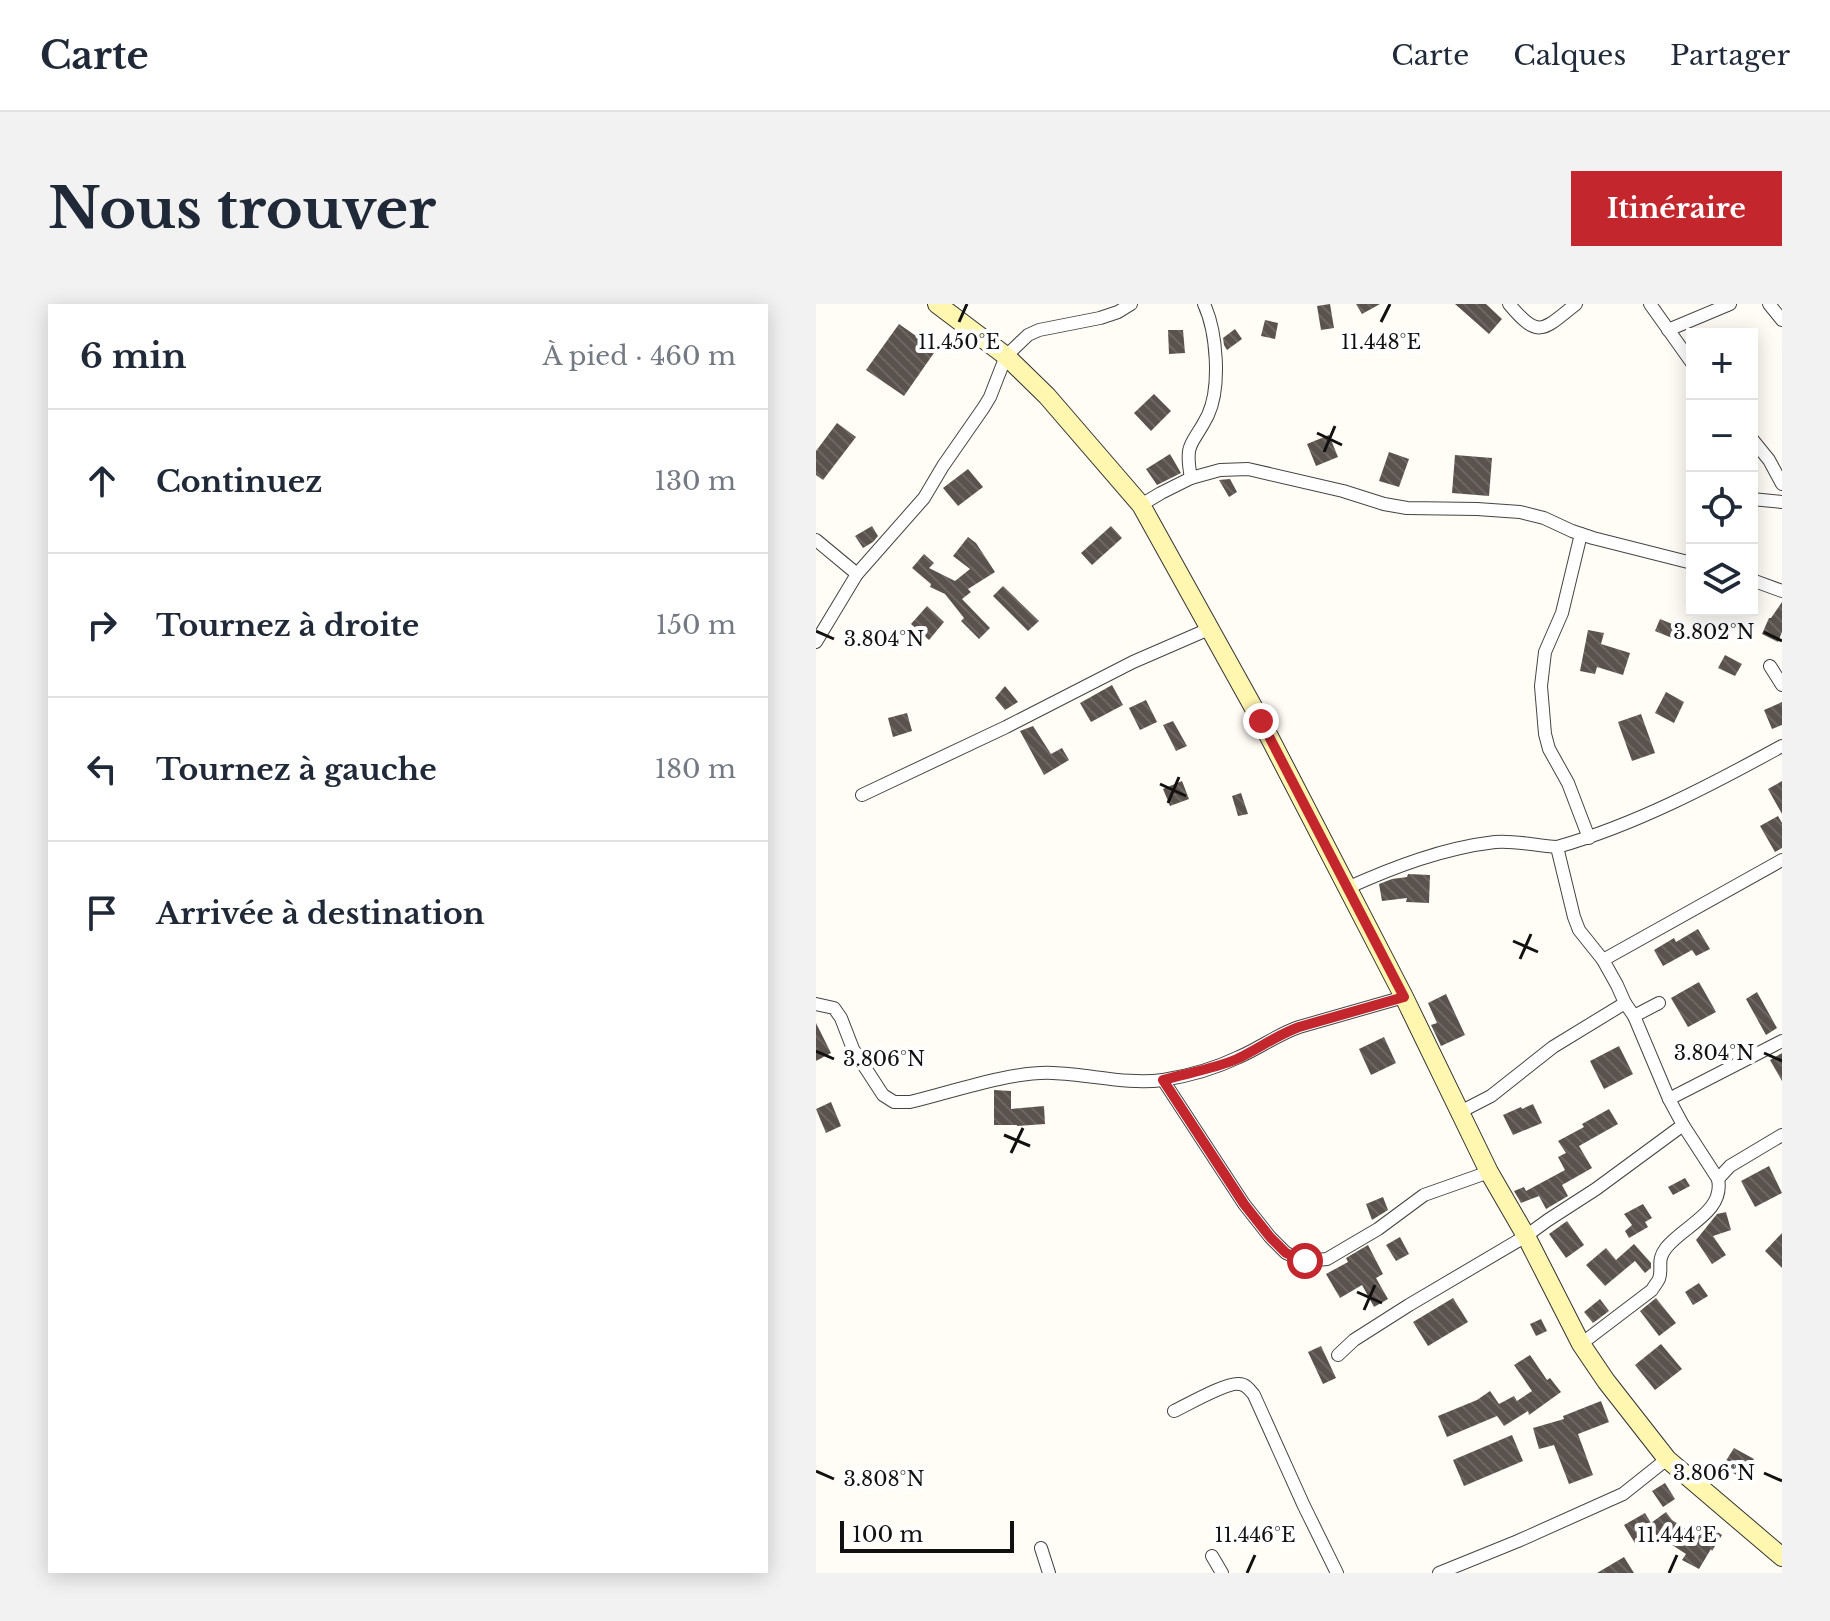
<!DOCTYPE html>
<html lang="fr">
<head>
<meta charset="utf-8">
<style>
	:root { --surface:#fff; --page:#f2f2f3; --text:#1f2937; --muted:#747a83; --line:#e0e1e3; --accent:#c4262e }
	body { margin:0; font-family:"Libre Baskerville",serif; background:var(--page); color:var(--text) }
	.controls { position:absolute; right:24px; top:24px; display:grid; overflow:hidden; border-radius:0px; box-shadow:0 4px 20px #0003 }
	.controls button { width:72px; height:72px; display:grid; place-items:center; padding:0; border:0; border-bottom:2px solid var(--line); background:var(--surface); color:var(--text); font:40px sans-serif }
	.scale { position:absolute; left:24px; bottom:20px; width:174px; box-sizing:border-box; padding-left:8px; border:4px solid #111; border-top:0; font-size:22px; line-height:28px; white-space:nowrap; color:#111; -webkit-text-stroke:6px #fff; paint-order:stroke }
	.stop { position:absolute; width:24px; height:24px; margin:-18px; border:6px solid #c4262e; border-radius:50%; background:#fff }
	.stop.end { background:#c4262e; border-color:#fff; box-shadow:0 2px 8px #0008 }
	.list { margin:0; padding:0; list-style:none }
	h2 { display:flex; justify-content:space-between; align-items:center; height:104px; margin:0; padding:0 32px; font-size:34px }
	h2 small { font-size:26px; font-weight:400; color:var(--muted) }
	.list li { display:grid; grid-template-columns:52px 1fr auto; gap:24px; align-items:center; box-sizing:border-box; height:144px; padding:0 32px; border-top:2px solid var(--line) }
	.list b { display:block; font-size:30px; white-space:nowrap }
	.list em { font-size:26px; font-style:normal; color:var(--muted) }
	.icon { flex:none; width:44px; height:44px; fill:none; stroke:currentColor; stroke-width:2; stroke-linecap:round; stroke-linejoin:round }
	.map { position:relative; flex:none; width:966px; height:1269px; overflow:hidden; border-radius:0px }
	header { display:flex; align-items:center; gap:48px; box-sizing:border-box; height:112px; padding:0 40px; background:var(--surface); border-bottom:2px solid var(--line) }
	header strong { font-size:38px }
	nav { display:flex; gap:44px; margin-inline-start:auto; font-size:28px }
	.intro { display:flex; align-items:center; justify-content:space-between; box-sizing:border-box; height:192px; padding:0 48px }
	h1 { margin:0; font-size:56px }
	.button { padding:20px 36px; border-radius:0px; background:var(--accent); color:#fff; font-size:28px; font-weight:700 }
	main { display:flex; gap:48px; padding:0 48px }
	aside { flex:1; background:var(--surface); border-radius:0px; box-shadow:0 4px 20px #0003 }
	.map>svg:first-child { display:block }
	.building { fill:url(#building-back-hatch) }
	.lines { fill:none; stroke-linecap:round; stroke-linejoin:round }
	.street-casing { stroke:#444; stroke-width:14 }
	.secondary-casing { stroke:#333; stroke-width:20 }
	.street { stroke:#fff; stroke-width:12 }
	.secondary { stroke:#fff6b0; stroke-width:18 }
	.route { stroke:#c4262e; stroke-width:10 }
	.ticks { fill:none; stroke:#111; stroke-width:3 }
	.ticks-label { font-size:20px; text-anchor:middle; fill:#111; stroke:#fff; stroke-width:8; stroke-linejoin:round; paint-order:stroke }
</style>
</head>
<body>
<header>
<strong>Carte</strong>
<nav><a>Carte</a><a>Calques</a><a>Partager</a></nav>
</header>
<div class="intro"><h1>Nous trouver</h1><a class="button">Itinéraire</a></div>
<main>
<aside>
<h2>6 min<small>À pied · 460 m</small></h2>
<ul class="list">
<li><svg class="icon" aria-label="ahead" viewBox="0 0 24 24"><path d="M12 20V5M6 11l6-6 6 6"/></svg><div><b>Continuez</b></div><em>130 m</em></li>
<li><svg class="icon" aria-label="right" viewBox="0 0 24 24"><path d="M7 20v-9h11M14 6l5 5-5 5"/></svg><div><b>Tournez à droite</b></div><em>150 m</em></li>
<li><svg class="icon" aria-label="left" viewBox="0 0 24 24"><path d="M17 20v-9H6M10 6l-5 5 5 5"/></svg><div><b>Tournez à gauche</b></div><em>180 m</em></li>
<li><svg class="icon" aria-label="arrive" viewBox="0 0 24 24"><path d="M6 21V4h12l-3 4 3 4H6"/></svg><div><b>Arrivée à destination</b></div></li>
</ul>
</aside>
<div class="map">
<svg width="966" height="1269" viewBox="0 0 966 1269">
	<defs>
		<pattern id="building-back-hatch" width="6" height="6" patternUnits="userSpaceOnUse" patternTransform="scale(2)"><rect width="6" height="6" fill="#5a524d"/><path d="M-1 5l2 2M0 0l6 6M5-1l2 2" fill="none" stroke="#6d6662"/></pattern>
	</defs>
	<rect width="100%" height="100%" fill="#fffdf5"/>
	<g class="building">
		<polygon points="514,0 518,24 505,26 501,2"/>
		<polygon points="540,0 564,0 546,10"/>
		<polygon points="639,0 670,0 686,15 673,30"/>
		<polygon points="449,16 462,19 459,35 445,32"/>
		<polygon points="83,20 120,46 88,92 50,66"/>
		<polygon points="419,25 426,35 411,46 408,41 407,34"/>
		<polygon points="352,26 367,26 369,49 353,50"/>
		<polygon points="338,90 355,107 335,127 318,109"/>
		<polygon points="21,119 40,133 7,176 0,171 0,147"/>
		<polygon points="513,131 522,153 500,162 491,140"/>
		<polygon points="573,148 593,155 583,183 563,177"/>
		<polygon points="354,150 365,169 341,181 330,165"/>
		<polygon points="639,151 676,154 673,192 636,189"/>
		<polygon points="152,165 167,183 142,202 127,184"/>
		<polygon points="414,175 421,188 413,193 403,176"/>
		<polygon points="56,222 62,232 57,238 47,244 39,232"/>
		<polygon points="295,222 306,234 276,261 265,249"/>
		<polygon points="152,233 160,239 179,268 152,285 155,288 146,295 174,324 163,335 145,317 148,314 129,290 114,283 115,280 96,264 108,250 118,259 113,264 139,277 154,265 137,252"/>
		<polygon points="187,282 223,317 212,327 177,292"/>
		<polygon points="966,298 966,328 962,338 946,330 953,314 955,314"/>
		<polygon points="111,302 128,318 113,336 95,320"/>
		<polygon points="844,315 866,324 861,336 839,327"/>
		<polygon points="772,326 788,329 785,340 814,349 807,371 781,363 779,370 764,367"/>
		<polygon points="909,351 926,360 919,372 902,364"/>
		<polygon points="296,381 307,401 275,418 264,399"/>
		<polygon points="189,382 202,398 189,406 179,394"/>
		<polygon points="850,388 868,398 858,419 839,409"/>
		<polygon points="330,396 341,418 324,426 313,404"/>
		<polygon points="966,398 966,421 956,425 948,406"/>
		<polygon points="91,409 96,427 77,433 72,414"/>
		<polygon points="825,410 839,449 816,457 802,418"/>
		<polygon points="357,417 371,442 360,447 347,421"/>
		<polygon points="217,422 235,450 246,444 253,456 228,471 204,427"/>
		<polygon points="366,477 373,495 354,502 347,485"/>
		<polygon points="966,477 966,510 952,485"/>
		<polygon points="425,489 432,510 422,512 416,492"/>
		<polygon points="962,512 966,519 966,544 959,548 944,522"/>
		<polygon points="592,570 614,571 613,599 590,598 591,594 566,597 563,580 576,575 591,573"/>
		<polygon points="882,625 894,645 880,652 876,646 847,662 838,646 858,634 860,638"/>
		<polygon points="883,678 900,708 872,723 855,694"/>
		<polygon points="941,688 961,724 950,731 930,695"/>
		<polygon points="630,690 649,731 625,742 615,721 621,719 612,699"/>
		<polygon points="0,719 15,749 0,757"/>
		<polygon points="568,733 580,759 555,771 543,745"/>
		<polygon points="803,742 817,770 788,785 774,757"/>
		<polygon points="966,749 966,777 954,756"/>
		<polygon points="178,786 195,787 195,805 228,802 229,820 201,822 201,821 178,821"/>
		<polygon points="15,798 25,822 10,829 0,805"/>
		<polygon points="717,800 726,819 697,831 687,811 705,803 706,805"/>
		<polygon points="793,805 802,820 763,842 776,864 746,881 752,892 730,905 723,892 705,899 698,887 708,883 710,887 749,866 742,853 750,849 742,837 768,823 766,820"/>
		<polygon points="953,862 966,889 939,903 925,877"/>
		<polygon points="869,874 874,882 857,891 852,883"/>
		<polygon points="567,893 572,906 556,916 550,900"/>
		<polygon points="827,900 836,914 829,918 832,923 813,934 809,927 816,921 808,910"/>
		<polygon points="910,908 915,926 897,932 910,951 896,960 880,936 901,910"/>
		<polygon points="751,917 768,941 750,954 733,930"/>
		<polygon points="966,929 966,964 949,947"/>
		<polygon points="584,933 593,950 580,957 570,941"/>
		<polygon points="818,940 835,959 835,964 829,969 819,957 789,982 770,961 790,944 800,956"/>
		<polygon points="552,941 567,970 560,974 572,995 558,1003 546,981 524,994 510,970 532,958 530,954"/>
		<polygon points="883,979 892,992 877,1001 869,988"/>
		<polygon points="637,994 652,1018 612,1042 597,1018"/>
		<polygon points="840,994 860,1019 843,1032 824,1007"/>
		<polygon points="784,995 793,1007 777,1019 768,1008"/>
		<polygon points="725,1015 731,1027 720,1032 714,1020"/>
		<polygon points="845,1040 866,1065 839,1086 819,1061"/>
		<polygon points="505,1042 520,1074 507,1080 492,1048"/>
		<polygon points="714,1051 731,1076 734,1074 745,1088 713,1111 712,1107 688,1122 681,1112 631,1133 622,1112 661,1096 674,1087 683,1100 698,1092 701,1097 716,1087 698,1061"/>
		<polygon points="785,1097 793,1118 762,1130 777,1171 753,1180 738,1141 723,1145 717,1124 748,1115 747,1112"/>
		<polygon points="696,1131 707,1157 648,1182 637,1156"/>
		<polygon points="918,1144 938,1155 926,1174 906,1163"/>
		<polygon points="849,1179 859,1195 847,1203 836,1187"/>
		<polygon points="850,1208 856,1216 882,1233 890,1220 906,1231 896,1247 895,1245 883,1265 866,1256 870,1250 839,1230 820,1241 808,1221 829,1209 835,1219"/>
		<polygon points="808,1253 818,1269 781,1269"/>
	</g>
	<g class="lines">
		<g class="street-casing">
			<g id="street">
				<path d="M693 0C723 36 727 26 760 0"/>
				<polyline points="834,0 876,59"/>
				<polyline points="953,0 966,16"/>
				<polyline points="852,26 914,0"/>
				<polyline points="936,135 953,156 966,180"/>
				<path d="M375 174C368 136 377 142 392 111 405 83 401 28 388 0"/>
				<polyline points="936,195 966,198"/>
				<polyline points="325,201 345,189 375,174 404,166 432,165 527,187 568,200 591,204 661,205 704,208 728,214 756,227 777,234 876,259"/>
				<polyline points="765,230 746,309 729,348 725,382 729,430 733,445 752,479 773,534"/>
				<polyline points="0,236 41,270"/>
				<polyline points="936,276 966,287"/>
				<polyline points="0,338 41,270 108,194 127,162 168,103 174,93 190,52 212,31 223,26 284,14 302,8 315,0"/>
				<polyline points="954,362 966,381"/>
				<polyline points="46,491 190,423 317,358 393,325"/>
				<path d="M531 584C578 563 627 544 679 538 699 536 721 542 741 543"/>
				<path d="M787 656 763 626 758 613 741 543C819 521 895 481 966 442"/>
				<polyline points="809,699 801,681 787,656 966,556"/>
				<polyline points="843,699 818,712 853,795"/>
				<path d="M0 700 18 704 25 714 37 745 67 791 78 798H94C136 788 195 767 237 769 273 770 311 781 347 776 372 772 400 764 423 753 444 744 462 730 483 723L588 693"/>
				<polyline points="347,776 428,900 454,933 470,949 489,957 511,955 562,925 608,891 673,868"/>
				<polyline points="644,808 675,792 737,743 809,699 818,712"/>
				<polyline points="867,821 902,875 914,862 966,831"/>
				<path d="M765 1040 836 986C836 985 843 976 843 975 847 963 840 957 850 944 867 922 909 908 902 875"/>
				<polyline points="522,1051 538,1036 593,1001 710,932 732,916 780,885 867,821 853,795 966,737"/>
				<path d="M358 1107C371 1101 411 1078 423 1080 430 1080 434 1086 438 1091L488 1202 521 1269"/>
				<polyline points="225,1244 233,1269"/>
				<polyline points="396,1252 406,1269"/>
				<polyline points="623,1269 702,1237 807,1190 851,1155"/>
			</g>
		</g>
		<g class="secondary-casing">
			<polyline id="secondary" points="121,0 190,52 231,92 325,201 445,417 588,693 673,868 710,932 765,1040 790,1077 851,1155 966,1253"/>
		</g>
		<use href="#street" class="street"/>
		<use href="#secondary" class="secondary"/>
	</g>
	<g class="lines">
		<path class="route" d="M445 417 588 693 483 723C461 731 442 745 421 755 397 765 372 769 347 776L428 900 454 933 470 949 489 957"/>
	</g>
	<path class="ticks" d="M143 18 151 0M565 18 574 0M501 129 526 141M508 148 519 122M0 327 18 335M948 328 966 337M344 480 370 492M352 499 363 473M697 637 722 648M704 655 715 630M0 747 18 755M948 749 966 757M188 831 214 842M195 849 207 824M541 988 566 999M548 1006 559 981M0 1167 18 1175M948 1169 966 1177M431 1269 439 1251M853 1269 861 1251"/>
	<g class="ticks-label">
		<text x="565" y="45">11.448°E</text>
		<text x="143" y="45">11.450°E</text>
		<text x="898" y="335">3.802°N</text>
		<text x="68" y="342">3.804°N</text>
		<text x="898" y="756">3.804°N</text>
		<text x="68" y="762">3.806°N</text>
		<text x="898" y="1176">3.806°N</text>
		<text x="68" y="1182">3.808°N</text>
		<text x="439" y="1238">11.446°E</text>
		<text x="861" y="1238">11.444°E</text>
	</g>
</svg>
<div class="controls">
<button>+</button>
<button>−</button>
<button><svg class="icon" aria-label="locate" viewBox="0 0 24 24"><circle cx="12" cy="12" r="6"/><path d="M12 2v4M12 18v4M2 12h4M18 12h4"/></svg></button>
<button><svg class="icon" aria-label="layers" viewBox="0 0 24 24"><path d="M12 4l9 5-9 5-9-5zM3 14l9 5 9-5"/></svg></button>
</div>
<div class="scale">100 m</div>
<div class="stop" style="left:489px;top:957px"></div>
<div class="stop end" style="left:445px;top:417px"></div>
</div>
</main>
</body>
</html>
